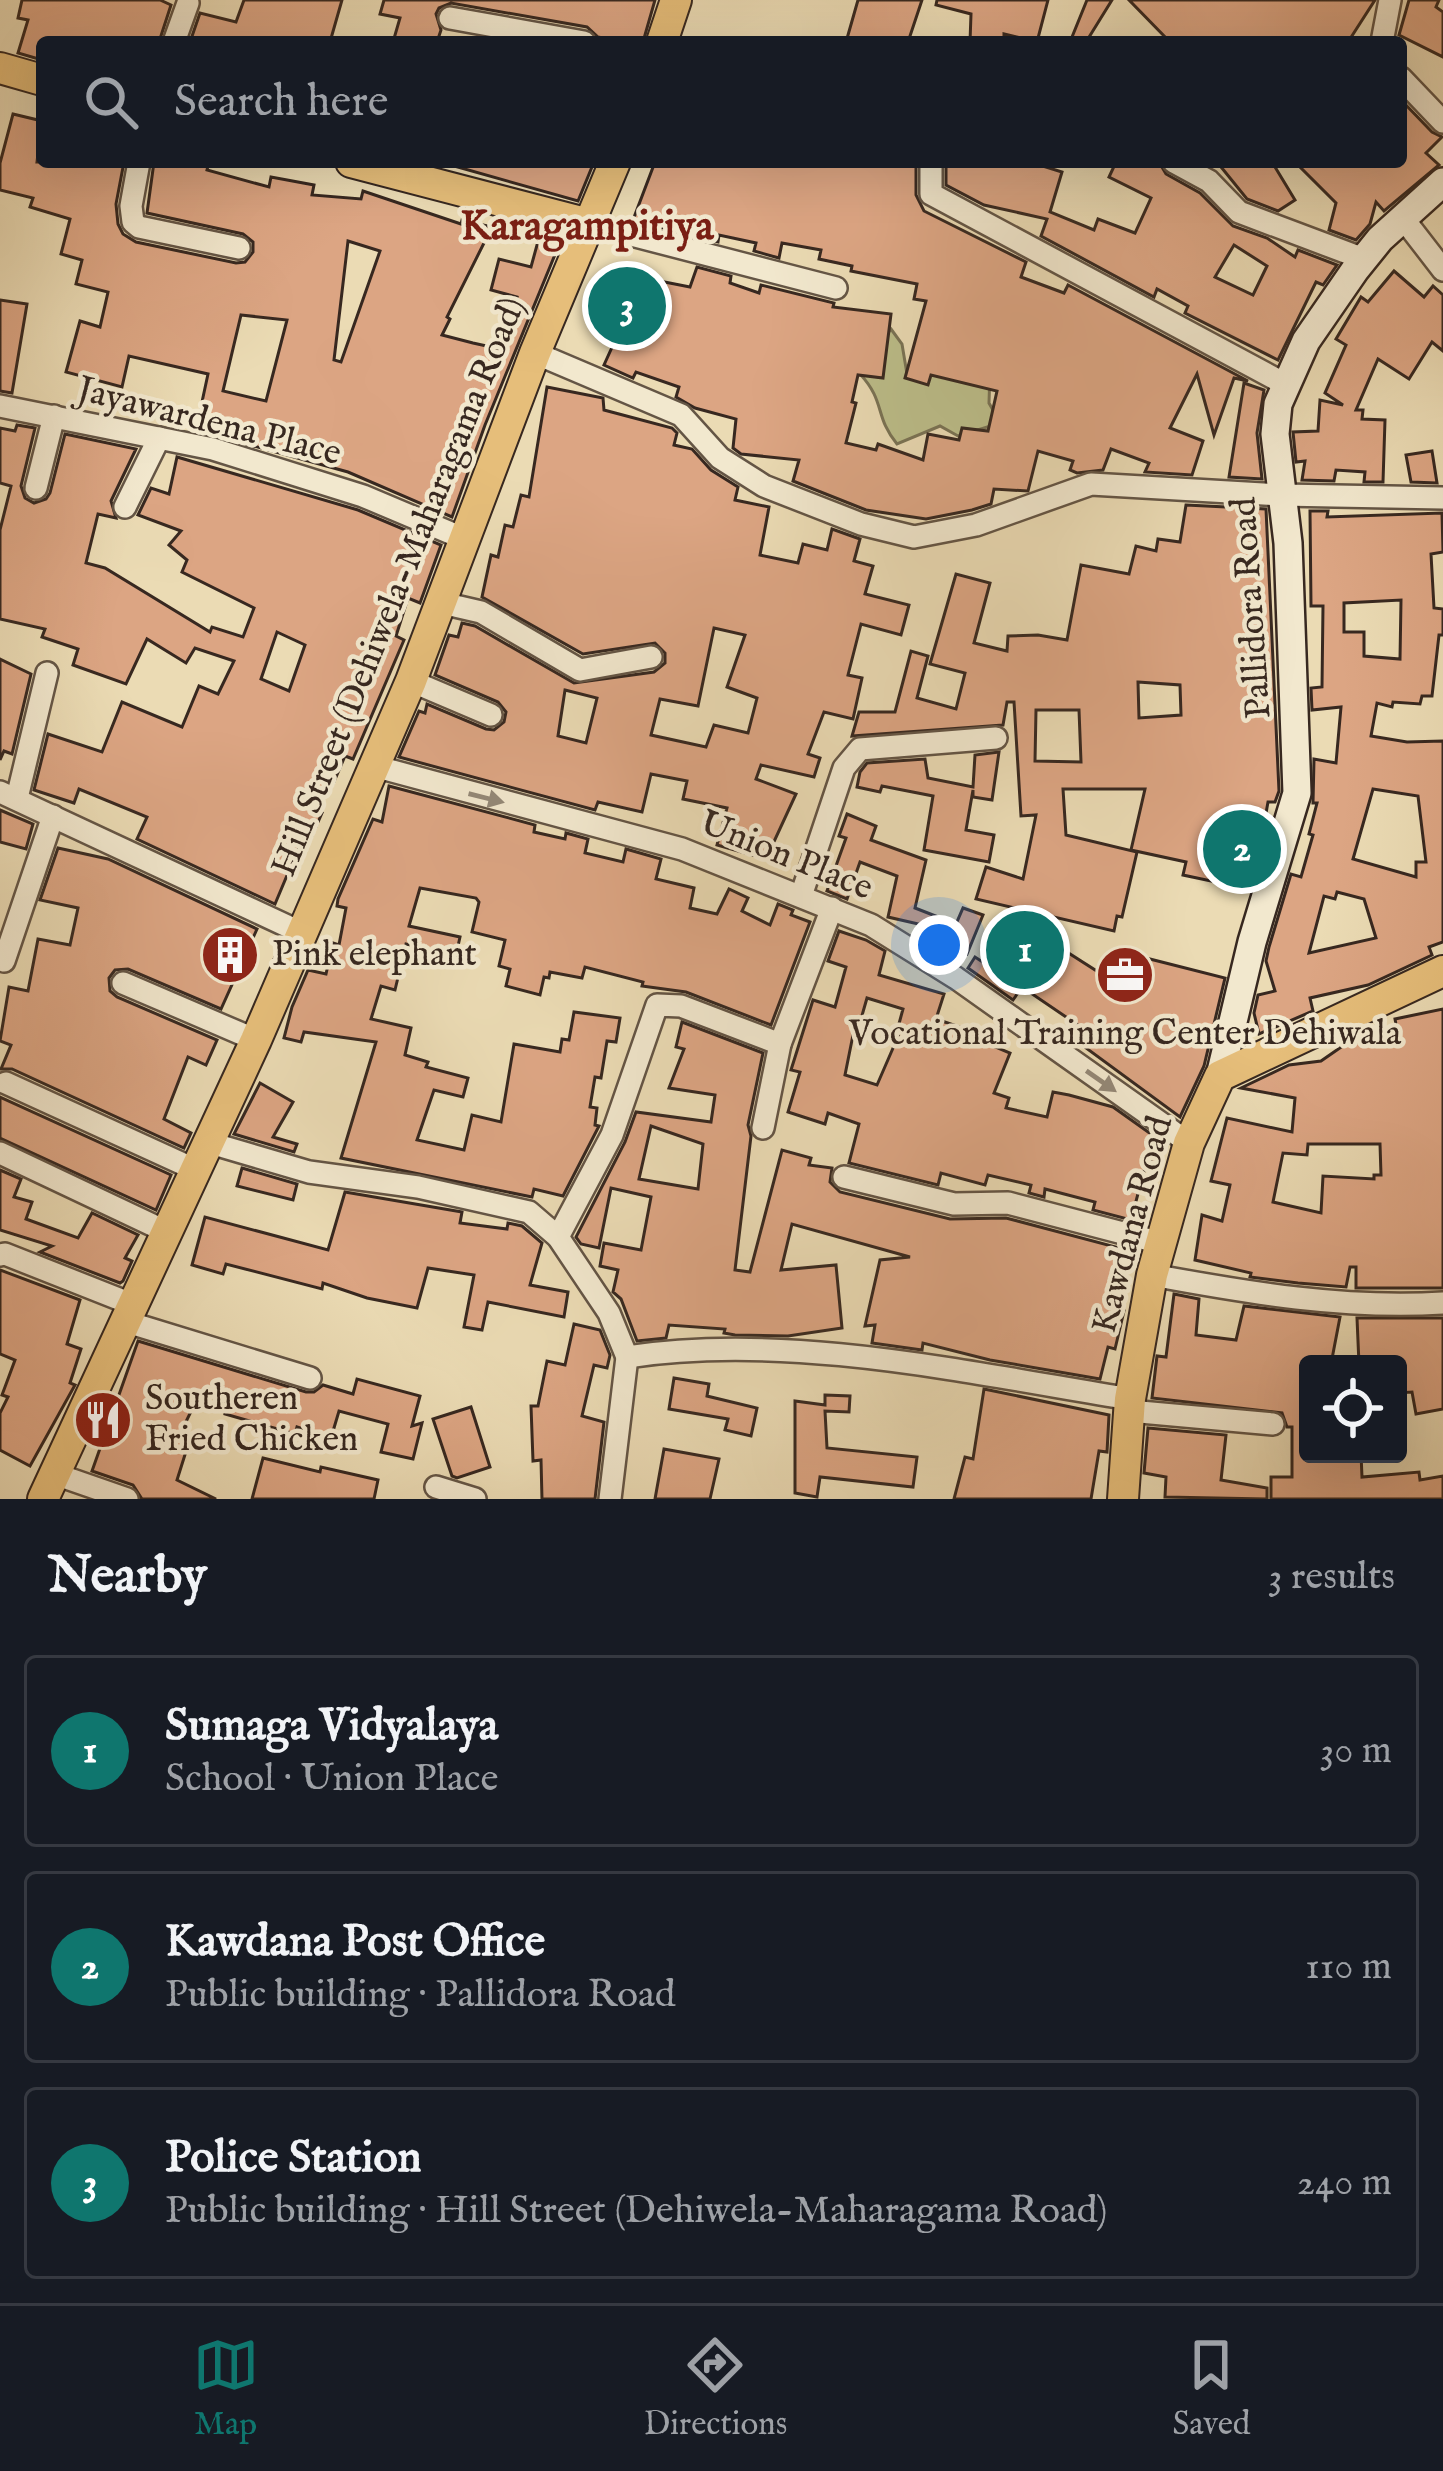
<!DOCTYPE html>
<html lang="en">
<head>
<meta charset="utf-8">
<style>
	:root { --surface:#171b24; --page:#20242c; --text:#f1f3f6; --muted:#9ea1a6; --line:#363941; --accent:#0f766e }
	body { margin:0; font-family:"IM FELL English",serif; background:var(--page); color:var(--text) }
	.controls { position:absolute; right:36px; bottom:36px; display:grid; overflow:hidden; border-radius:12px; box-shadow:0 12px 48px #0002 }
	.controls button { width:108px; height:108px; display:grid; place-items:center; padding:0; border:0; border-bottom:3px solid var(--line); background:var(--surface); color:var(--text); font:60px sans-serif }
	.you { position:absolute; left:939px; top:945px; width:42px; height:42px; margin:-30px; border:9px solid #fff; border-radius:50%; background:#1a73e8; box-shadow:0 0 0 18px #1a73e833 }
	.badge { display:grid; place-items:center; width:78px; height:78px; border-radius:50%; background:var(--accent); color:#fff; font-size:39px; font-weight:700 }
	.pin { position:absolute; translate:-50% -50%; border:6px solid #fff; box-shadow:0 3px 12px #0006 }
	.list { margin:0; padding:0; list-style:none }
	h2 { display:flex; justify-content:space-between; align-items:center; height:156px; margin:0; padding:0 48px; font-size:51px }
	h2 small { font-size:39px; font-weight:400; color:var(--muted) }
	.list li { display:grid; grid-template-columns:78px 1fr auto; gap:36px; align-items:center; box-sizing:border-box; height:192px; margin:0 24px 24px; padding:0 24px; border:3px solid var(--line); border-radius:12px }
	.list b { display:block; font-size:45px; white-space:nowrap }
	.list p { margin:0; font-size:39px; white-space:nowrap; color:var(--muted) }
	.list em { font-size:39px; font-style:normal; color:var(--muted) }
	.icon { flex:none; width:66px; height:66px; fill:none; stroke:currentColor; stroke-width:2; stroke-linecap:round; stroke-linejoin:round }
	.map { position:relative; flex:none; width:1443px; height:1499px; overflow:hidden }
	.search { position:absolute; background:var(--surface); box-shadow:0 12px 48px #0002; left:36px; right:36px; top:36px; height:132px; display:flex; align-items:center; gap:30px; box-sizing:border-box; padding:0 42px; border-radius:12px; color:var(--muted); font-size:45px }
	.sheet { height:804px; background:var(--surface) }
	nav { display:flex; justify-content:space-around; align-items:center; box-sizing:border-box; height:168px; border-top:3px solid var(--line); background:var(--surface); font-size:33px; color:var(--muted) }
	nav a { display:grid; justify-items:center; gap:6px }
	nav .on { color:var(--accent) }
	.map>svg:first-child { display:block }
	.green { fill:#bcbe8a; stroke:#7a7355; stroke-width:3 }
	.building { fill:#dca583; stroke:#372820; stroke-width:3; fill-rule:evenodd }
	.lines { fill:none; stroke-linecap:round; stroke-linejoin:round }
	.street-casing { stroke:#645545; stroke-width:26 }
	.secondary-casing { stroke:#372820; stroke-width:32 }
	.primary-casing { stroke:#372820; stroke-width:34 }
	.street { stroke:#f2e8ce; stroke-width:21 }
	.secondary { stroke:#f2e8ce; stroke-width:27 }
	.primary { stroke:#e6be7a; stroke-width:30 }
	.oneway { fill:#948877 }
	.labels { text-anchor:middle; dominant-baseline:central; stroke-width:9; stroke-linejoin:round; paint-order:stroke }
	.street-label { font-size:36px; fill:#372820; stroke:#f2e8ce }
	.poi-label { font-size:36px; fill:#372820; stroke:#f2e8ce; text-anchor:start }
	.quarter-label { font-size:42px; font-weight:bold; fill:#7a1f14; stroke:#f2e8ce }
</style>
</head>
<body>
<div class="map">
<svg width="1443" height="1499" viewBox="0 0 1443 1499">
	<rect width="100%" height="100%" fill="#ebdbb4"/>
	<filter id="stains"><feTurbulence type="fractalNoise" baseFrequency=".00167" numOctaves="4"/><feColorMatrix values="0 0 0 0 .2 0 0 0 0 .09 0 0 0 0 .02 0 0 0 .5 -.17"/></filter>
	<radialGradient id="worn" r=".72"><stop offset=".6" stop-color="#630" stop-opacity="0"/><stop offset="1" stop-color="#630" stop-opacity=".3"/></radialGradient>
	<path class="green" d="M891 329 902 344 907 374 991 339 989 403 997 417 994 425 958 436 940 426 897 444C874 416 886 402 860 374Z"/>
	<g class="building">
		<polygon points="22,0 160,0 171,5 159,42 42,42 42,60 18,53 28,20 18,18"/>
		<polygon points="244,0 342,0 330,42 190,42 200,13 236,22"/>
		<polygon points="384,0 655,0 643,42 623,42 598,37 587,27 451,3 439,8 436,14 441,30 437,42 393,42 400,18 380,14"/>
		<polygon points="858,0 922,0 908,42 846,42"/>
		<polygon points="937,0 1048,0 1037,42 1004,34 1004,42 970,42 971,14 936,5"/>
		<polygon points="1087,0 1112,0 1086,42 1070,42"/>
		<polygon points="1129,0 1375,0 1348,42 1170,42"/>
		<polygon points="1409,0 1439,0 1436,7 1443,12 1443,57 1399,35"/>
		<polygon points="1404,103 1432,132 1442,137 1426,153 1439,165 1384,211 1376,202 1370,224 1356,240 1329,230 1336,203 1295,162 1401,162"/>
		<path d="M13 114 42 121 37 162H124L116 204 118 224 123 234 136 242 236 263 245 262 253 252V242L243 234 147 213 154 162H209L207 170 269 187 271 177 314 185 312 195 361 199 363 191 461 224 462 220 492 227 447 317 450 319 442 335 473 343 500 349 517 297 491 290 499 259 531 267 540 234 561 240 485 425 452 517 348 472 196 430 208 374 129 356 122 387 66 372 80 321 100 327 108 292 76 284 82 260 61 254 70 219 30 207 33 198 0 190V163ZM348 241 380 251 341 362 334 360ZM241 315 287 320 266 401 223 391Z"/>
		<polygon points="440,162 594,162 578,201"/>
		<polygon points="655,162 916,162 916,195 924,211 1026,262 1021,277 1064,293 1068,285 1248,381 1234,378 1214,435 1197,374 1170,428 1203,441 1192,475 1145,472 1149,463 1111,449 1103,470 1077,473 1070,470 1073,461 1038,451 1028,491 994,489 991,504 972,510 926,519 866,510 793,481 799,460 741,454 733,448 736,419 695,408 676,397 679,387 636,372 633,378 604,365 628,312 621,310 629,275 690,287 697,267 731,276 730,283 759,293 761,285 834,303 833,307 891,314 883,378 858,375 852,402 856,403 846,443 876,450 878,444 923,460 928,434 959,440 962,428 988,431 997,391 931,375 928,385 905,378 926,301 914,299 917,284 851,271 852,266 819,259 821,250 782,243 779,258 754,251 756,243 719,235 718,242 633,220"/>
		<path d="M946 162H1030L1062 172 1050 212 1094 230 1098 219 1135 233 1151 198 1109 177 1116 162H1159L1166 174 1200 193 1233 226 1267 238 1295 257 1298 250 1337 265 1323 285 1316 282 1278 360 1185 313 1188 306 1157 289 1154 297 1041 236 1047 219 984 205 946 185ZM1234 245 1267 266 1253 295 1215 277Z"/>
		<polygon points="1217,162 1272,162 1295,200 1278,211 1247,199"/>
		<polygon points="1394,271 1424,297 1433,286 1443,295 1443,351 1432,342 1409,379 1378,359 1356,410 1363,410 1362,419 1385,420 1383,482 1364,482 1365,472 1336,470 1334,481 1302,480 1305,461 1296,462 1293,432 1318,431 1320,400 1343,405 1325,393 1346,345 1336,339 1361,297 1368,302"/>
		<polygon points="0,300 27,304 12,393 0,391"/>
		<polygon points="1244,383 1264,390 1257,433 1262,479 1229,477"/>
		<path d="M547 387 603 398 604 410 672 428 677 433 674 445 692 449 711 470 738 487 735 500 769 507 760 555 798 563 803 544 827 550 832 529 860 539 854 561 873 566 865 594 909 605 901 635 861 624 848 675 862 678 853 719 824 712 808 754 820 758 814 777 761 765 756 779 796 794 766 859 717 845 727 808 683 799 687 781 651 774 642 812 598 802 595 810 399 757 419 711 425 713 427 704 486 729 494 730 504 722 506 712 498 702 435 675 449 635 458 637 462 623 475 626 574 683 654 672 665 663V653L655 643 583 654 482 597 491 555 498 557 505 525 513 527 521 495 529 497ZM714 628 745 635 727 687 757 698 748 733 714 725 706 747 651 735 660 699 698 706ZM565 690 597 698 586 743 558 736Z"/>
		<path d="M17 425 35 428 21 486 25 498 34 503 46 499 50 493 65 434 136 449 111 501 116 518 98 514 86 563 105 568 210 632 212 627 243 637 254 608 182 572 187 560 169 545 181 531 138 515 151 488 169 494 177 457 358 510 441 545 420 603 408 598 396 636 404 640 353 759 345 756 333 784 328 782 316 811 322 813 311 838 304 835 275 904 137 839 147 817 79 789 74 803 34 790 48 734 102 752 122 702 182 727 199 686 218 694 234 661 195 648 186 663 147 639 126 684 73 665 78 649 42 637 45 629 0 619V530L11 486 0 483V428L15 431ZM277 632 305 645 289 691 261 679Z"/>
		<polygon points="1432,451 1437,483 1411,482 1406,455"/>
		<path d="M1186 505 1266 509 1279 791 1275 802H1268L1261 841 1234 837 1225 874 1213 871 1211 881 1183 875 1186 862 1131 850 1145 789H1063L1066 835 1137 852 1122 917 1117 916 1114 931 976 899 986 867 1023 879 1036 815 1021 816 1014 702H1007L1003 725 852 736 859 712H895L911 651 928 656 917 698 956 709 965 673 930 664 956 574 990 583 974 643 1007 651 1008 636 1038 635 1067 640 1081 565 1129 574 1136 546 1156 551 1158 539 1180 542ZM1138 682 1180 685 1181 715 1139 718ZM1036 710H1079L1081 762 1035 761Z"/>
		<path d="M1310 511H1328L1327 517 1442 513 1443 552 1431 554 1434 608 1443 609V635H1439L1432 696H1422L1420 704 1393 702 1392 707 1377 703 1371 736 1407 742 1443 741V942L1429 947 1432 955 1368 985 1310 998 1313 1011 1259 1034 1254 1013 1258 995 1275 991 1266 961 1269 947 1291 874 1301 877 1313 835 1309 834 1317 803H1313L1314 759 1336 763 1341 707 1312 710 1311 688 1322 687 1323 606H1311ZM1401 600 1400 659 1364 656V632H1344V603ZM1373 789 1418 796 1426 862H1416V877L1353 859ZM1337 892 1364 899 1376 938 1309 953 1324 896 1335 899Z"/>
		<polygon points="0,659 31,674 12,754 4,751 0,760"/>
		<polygon points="999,752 992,800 973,797 973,790 966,830 994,835 989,862 924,850 933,796 882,786 880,792 857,787 860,772 867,763 925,759 928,778 973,787 975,755"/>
		<polygon points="389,786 535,825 534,832 565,839 566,833 588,839 585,853 623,862 626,849 661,859 656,879 694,888 690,908 717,914 729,889 748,898 742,911 770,925 778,904 793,910 791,915 810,922 771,1025 686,992 642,986 643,982 585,967 582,978 550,972 549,978 544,977 540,995 506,986 510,969 499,966 505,940 472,932 479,902 476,898 420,888 409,926 460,937 456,955 406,944 395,990 381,986 371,1019 411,1028 405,1055 428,1062 426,1067 468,1078 463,1097 434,1090 417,1140 464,1150 472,1115 501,1122 514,1044 560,1052 562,1039 569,1040 574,1012 620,1018 616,1042 607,1041 601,1078 595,1077 590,1107 597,1108 595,1125 599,1126 563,1196 534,1189 532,1197 341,1158 376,1042 304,1032 301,1042 284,1038 292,1007 308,970 326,974 333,943 339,945 346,908 337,906 338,899 373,819 382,822"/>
		<polygon points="0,810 33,824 26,849 0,842"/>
		<polygon points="847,814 876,826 871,840 926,860 915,908 956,924 963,908 983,915 967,954 931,941 936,928 888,917 897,876 860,862 847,899 827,891 846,838 839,836"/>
		<polygon points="58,848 108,859 257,929 221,1009 128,969 115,970 109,978 110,991 117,997 217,1040 206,1065 188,1057 164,1119 191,1133 184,1148 12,1069 1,1069 11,1045 0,1041 9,987 28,991 38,939 70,945 78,908 40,900"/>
		<polygon points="1031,929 1114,982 1130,951 1146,958 1225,978 1204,1066 1180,1117 1086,1048 1094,1036 1022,987 1013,1000 968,968 975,957 998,972 1010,955 1014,958"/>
		<path d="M839 931 866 940 885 951 879 975 944 994 936 1019 983 1035 981 1041 1010 1053 994 1093 1009 1098 1006 1108 1047 1117 1053 1092 1069 1095 1113 1107 1165 1144 1157 1164 1147 1160 1131 1220 1093 1210 1095 1202 1045 1189 1044 1197 1029 1193 1031 1185 988 1175 985 1185 941 1173 938 1185 849 1163 859 1124 828 1113 825 1124 788 1112 800 1072 791 1070 813 1000 835 1007 846 967 828 961ZM867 998 903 1009 897 1031 900 1032 877 1085 845 1075 855 1025 859 1026Z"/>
		<path d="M1443 1009V1288H1356V1267H1350L1346 1287 1298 1283 1250 1277 1251 1273 1195 1260 1202 1215 1222 1221 1230 1185 1211 1181 1227 1118 1292 1132 1295 1098 1241 1088 1289 1065 1321 1061 1347 1043 1377 1041 1376 1033 1397 1030 1395 1019ZM1308 1144H1380L1381 1175H1374V1179L1323 1176 1321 1213 1273 1202 1283 1153 1307 1155Z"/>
		<path d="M682 1022 763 1053 748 1125 751 1136 735 1270 750 1272 782 1150 811 1158 809 1165 832 1168 830 1182 840 1192 950 1219 1006 1218 1127 1250 1115 1309 1124 1311 1115 1349 1108 1347 1100 1379 990 1360 923 1343 922 1350 872 1343 875 1325 865 1326 880 1260 910 1257 792 1224 781 1270 836 1265 842 1328 788 1336 735 1335 724 1333 725 1329 669 1325 666 1338 637 1341 621 1299 613 1292 618 1270 600 1266 604 1243 641 1250 651 1197 611 1188 599 1248 581 1244 576 1237 625 1142 636 1112 711 1122 715 1095 669 1088 684 1049 676 1047ZM651 1126 703 1144 698 1189 639 1179Z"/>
		<polygon points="260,1083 293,1102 273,1137 297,1144 294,1152 234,1134"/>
		<polygon points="0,1097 171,1175 156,1210 0,1138"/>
		<polygon points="242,1168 297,1184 293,1200 237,1186"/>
		<polygon points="0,1170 21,1179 14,1197 32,1202 26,1219 78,1238 92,1213 138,1235 125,1258 132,1261 123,1281 120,1283 40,1252 52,1246 0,1230"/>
		<polygon points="345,1192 462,1212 460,1223 507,1229 508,1223 522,1226 542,1243 530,1285 568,1292 564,1317 488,1302 482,1330 464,1327 474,1275 428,1268 417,1308 367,1298 323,1283 322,1289 226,1264 223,1274 192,1265 205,1217 328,1250"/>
		<polygon points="0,1270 80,1300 67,1344 81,1349 70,1383 75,1385 30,1466 0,1450 0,1413 8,1397 2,1395 15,1360 0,1354"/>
		<polygon points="1174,1294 1199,1299 1196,1335 1236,1340 1244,1306 1340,1317 1331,1364 1308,1364 1308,1454 1361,1454 1362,1477 1419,1472 1420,1480 1443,1476 1443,1499 1271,1499 1271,1477 1292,1477 1292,1427 1287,1427 1282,1413 1152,1398 1157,1356 1166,1357"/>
		<polygon points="1357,1318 1443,1318 1443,1409 1416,1414 1412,1392 1398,1393 1398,1364 1359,1364"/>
		<polygon points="574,1324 600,1330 610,1355 607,1368 594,1365 582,1416 604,1422 595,1499 542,1499 541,1460 533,1461 531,1406 538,1406 547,1361 565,1365"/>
		<polygon points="138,1341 306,1392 314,1392 323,1385 353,1394 357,1379 420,1396 412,1426 422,1423 413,1459 381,1452 388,1424 339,1411 331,1438 297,1427 295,1434 225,1414 228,1403 200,1393 178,1438 189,1442 177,1480 216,1499 142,1499 133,1485 92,1471"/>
		<polygon points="674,1378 709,1384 707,1396 757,1408 751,1436 725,1430 728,1419 669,1409"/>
		<polygon points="984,1389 1109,1415 1107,1452 1099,1451 1091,1499 954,1499 965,1457 973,1459"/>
		<polygon points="825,1395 850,1396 849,1412 825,1411 827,1448 917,1457 913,1487 820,1477 817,1497 795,1493 795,1401 825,1405"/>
		<polygon points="471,1407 490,1467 457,1478 452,1476 433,1419"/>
		<polygon points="1148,1428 1226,1435 1221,1480 1267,1488 1267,1499 1165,1497 1166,1477 1144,1473"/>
		<polygon points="664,1449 719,1459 710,1499 655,1499"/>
		<polygon points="263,1458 320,1472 321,1467 378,1480 374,1499 252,1499"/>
	</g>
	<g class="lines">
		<g class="street-casing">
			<g id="street">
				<polyline points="450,18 584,42"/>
				<polyline points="174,42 188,3"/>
				<polyline points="1382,42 1390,0"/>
				<polyline points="1401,78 1443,122"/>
				<polyline points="139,162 131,206 133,222 139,227 239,248"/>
				<polyline points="931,162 931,194 1285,384"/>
				<polyline points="1174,162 1209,181 1239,212 1364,259"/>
				<polyline points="1402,217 1443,270"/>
				<polyline points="589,224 836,288"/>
				<polyline points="535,353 681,415 720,458 764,486 861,524 914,537 976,525 1091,484 1281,495 1443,498"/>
				<polyline points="0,406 213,449 363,496 465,539"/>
				<polyline points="36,488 54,416"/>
				<polyline points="125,507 159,438"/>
				<polyline points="442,603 481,612 580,670 651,657"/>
				<polyline points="411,681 491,715"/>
				<polyline points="374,766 682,849 871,925 956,978 1189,1143"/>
				<polyline points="0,792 300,932"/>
				<polyline points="17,798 47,673"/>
				<polyline points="801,896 844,768 860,749 996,738"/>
				<polyline points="4,961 53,816"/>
				<polyline points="123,983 256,1040"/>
				<polyline points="6,1083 194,1169"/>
				<polyline points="763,1128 780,1044"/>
				<path d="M207 1142 309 1172 418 1187 529 1212 558 1237 609 1313 627 1357C788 1332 970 1373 1130 1399"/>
				<polyline points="0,1153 165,1231"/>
				<polyline points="844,1177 954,1204 1008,1203 1161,1243"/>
				<polyline points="558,1237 612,1135 657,1005 681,1006 780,1044 832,908"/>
				<polyline points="0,1255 5,1254 134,1305"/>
				<path d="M1152 1275C1249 1293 1344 1309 1443 1303"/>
				<polyline points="127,1322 310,1378"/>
				<polyline points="1129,1411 1273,1424"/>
				<polyline points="55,1474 127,1499"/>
				<polyline points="436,1487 475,1499"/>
				<polyline points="610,1499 627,1357"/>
			</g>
		</g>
		<g class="secondary-casing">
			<polyline id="secondary" points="1220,1076 1252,942 1297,793 1288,543 1275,434 1278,404 1306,341 1355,270 1380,239 1443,182"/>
		</g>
		<g class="primary-casing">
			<g id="primary">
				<polyline points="662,42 676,0"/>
				<polyline points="0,68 42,80"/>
				<polyline points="351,162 589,224"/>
				<polyline points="43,1499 256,1040 411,681 535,353 615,162"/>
				<polyline points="1123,1499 1130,1399 1152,1275 1189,1143 1220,1076 1443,971"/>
			</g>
		</g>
		<use href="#street" class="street"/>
		<use href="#secondary" class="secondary"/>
		<use href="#primary" class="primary"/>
	</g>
	<defs><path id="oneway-solid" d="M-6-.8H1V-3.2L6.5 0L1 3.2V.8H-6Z" transform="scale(3)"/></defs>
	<g class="oneway">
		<use href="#oneway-solid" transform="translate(486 798) rotate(14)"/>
		<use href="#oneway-solid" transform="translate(1101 1081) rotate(35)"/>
	</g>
	<defs>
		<g id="building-disc" transform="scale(3)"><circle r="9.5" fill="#8f2418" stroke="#f2e8ce"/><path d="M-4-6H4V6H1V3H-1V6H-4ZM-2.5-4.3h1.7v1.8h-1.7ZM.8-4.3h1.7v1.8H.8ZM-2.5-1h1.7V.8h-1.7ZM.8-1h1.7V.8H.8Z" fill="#fff"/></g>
		<g id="office-disc" transform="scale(3)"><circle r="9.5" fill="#8f2418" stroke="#f2e8ce"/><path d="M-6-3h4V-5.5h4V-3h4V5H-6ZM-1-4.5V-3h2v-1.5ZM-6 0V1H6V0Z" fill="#fff"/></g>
		<g id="restaurant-disc" transform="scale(3)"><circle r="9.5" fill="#8f2418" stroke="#f2e8ce"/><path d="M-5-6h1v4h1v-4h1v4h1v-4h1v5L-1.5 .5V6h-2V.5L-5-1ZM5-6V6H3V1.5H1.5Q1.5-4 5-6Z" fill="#fff"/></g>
	</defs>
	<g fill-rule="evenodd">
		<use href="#building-disc" x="230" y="955"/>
		<use href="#office-disc" x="1125" y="975"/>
		<use href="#restaurant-disc" x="103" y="1420"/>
	</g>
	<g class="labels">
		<g class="street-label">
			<text transform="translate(209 422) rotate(14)">Jayawardena Place</text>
			<text transform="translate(399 587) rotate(-68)">Hill Street (Dehiwela-Maharagama Road)</text>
			<text transform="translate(1252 608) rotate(-94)">Pallidora Road</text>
			<text transform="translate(786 856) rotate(22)">Union Place</text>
			<text transform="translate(1133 1225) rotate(-75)">Kawdana Road</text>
		</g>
		<g class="poi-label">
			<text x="272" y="955">Pink elephant</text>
			<text x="1125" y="1034" text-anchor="middle">Vocational Training Center Dehiwala</text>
			<text x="145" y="1399">Southeren<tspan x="145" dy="41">Fried Chicken</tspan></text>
		</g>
		<g class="quarter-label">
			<text x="587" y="227">Karagampitiya</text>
		</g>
	</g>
	<rect width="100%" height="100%" filter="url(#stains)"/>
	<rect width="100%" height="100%" fill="url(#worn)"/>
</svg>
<div class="controls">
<button><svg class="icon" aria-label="locate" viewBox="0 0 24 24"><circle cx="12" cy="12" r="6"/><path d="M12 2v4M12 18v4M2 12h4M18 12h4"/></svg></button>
</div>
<div class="you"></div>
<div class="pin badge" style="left:1025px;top:950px">1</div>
<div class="pin badge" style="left:1242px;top:849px">2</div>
<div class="pin badge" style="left:627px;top:306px">3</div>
<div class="search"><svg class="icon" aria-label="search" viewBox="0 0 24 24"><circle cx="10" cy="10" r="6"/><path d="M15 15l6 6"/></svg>Search here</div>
</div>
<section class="sheet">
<h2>Nearby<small>3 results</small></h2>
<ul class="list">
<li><span class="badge">1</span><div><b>Sumaga Vidyalaya</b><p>School · Union Place</p></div><em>30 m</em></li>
<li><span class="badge">2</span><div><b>Kawdana Post Office</b><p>Public building · Pallidora Road</p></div><em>110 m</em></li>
<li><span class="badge">3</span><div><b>Police Station</b><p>Public building · Hill Street (Dehiwela-Maharagama Road)</p></div><em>240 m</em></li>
</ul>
</section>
<nav>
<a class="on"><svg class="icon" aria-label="map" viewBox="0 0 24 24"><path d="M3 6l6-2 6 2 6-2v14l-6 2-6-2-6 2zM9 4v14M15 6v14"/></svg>Map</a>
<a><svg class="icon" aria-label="directions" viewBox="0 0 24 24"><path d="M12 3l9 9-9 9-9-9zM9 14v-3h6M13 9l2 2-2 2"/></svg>Directions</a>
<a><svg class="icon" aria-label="saved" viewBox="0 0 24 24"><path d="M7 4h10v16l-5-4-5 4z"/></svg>Saved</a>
</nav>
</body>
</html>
